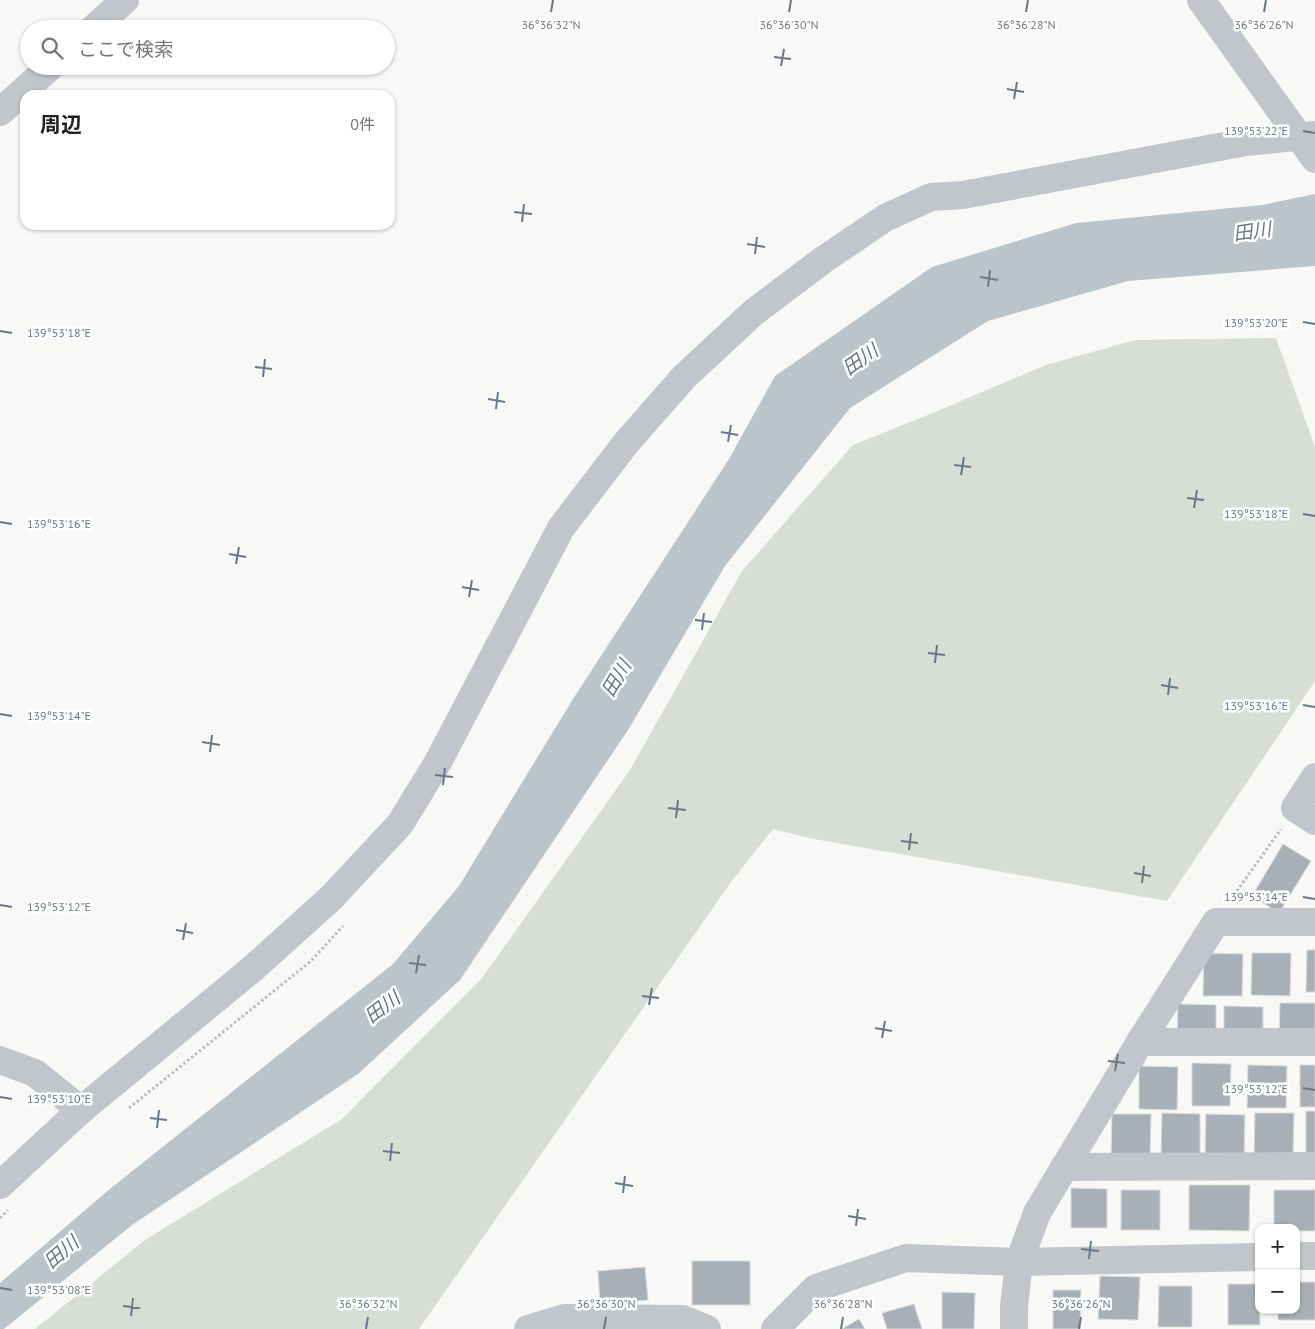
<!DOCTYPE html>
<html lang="ja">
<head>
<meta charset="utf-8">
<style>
	:root { --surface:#fff; --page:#f6f6f6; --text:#202124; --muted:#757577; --line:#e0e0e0 }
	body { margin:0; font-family:"PT Sans","Noto Sans JP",sans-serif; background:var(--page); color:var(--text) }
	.controls { position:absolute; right:15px; bottom:15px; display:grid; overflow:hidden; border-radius:10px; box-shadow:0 1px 4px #0004 }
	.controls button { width:45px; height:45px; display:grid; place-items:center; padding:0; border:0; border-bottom:1px solid var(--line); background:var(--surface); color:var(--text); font:25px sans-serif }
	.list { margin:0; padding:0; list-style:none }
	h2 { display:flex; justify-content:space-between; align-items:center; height:65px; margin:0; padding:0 20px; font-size:21px }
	h2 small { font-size:16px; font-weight:400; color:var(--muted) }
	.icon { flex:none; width:28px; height:28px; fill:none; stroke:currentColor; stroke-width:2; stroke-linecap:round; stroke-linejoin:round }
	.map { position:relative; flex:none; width:1315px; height:1329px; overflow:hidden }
	.search { position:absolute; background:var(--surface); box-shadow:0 1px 4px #0004; left:20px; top:20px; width:375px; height:55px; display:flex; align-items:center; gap:12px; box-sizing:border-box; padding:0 18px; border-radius:28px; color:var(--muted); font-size:19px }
	.panel { position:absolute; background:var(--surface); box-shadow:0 1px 4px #0004; left:20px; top:90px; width:375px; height:140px; border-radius:15px }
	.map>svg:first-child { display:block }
	.green { fill:#d8ddd6 }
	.water { fill:#bac4c9 }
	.building { fill:#a8afb6; stroke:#dadad9 }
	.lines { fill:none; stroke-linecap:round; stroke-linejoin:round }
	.path { stroke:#babdc0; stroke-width:3; stroke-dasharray:2.5 2.5; stroke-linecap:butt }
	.minor { stroke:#c2c5c9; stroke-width:28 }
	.ticks { fill:none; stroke:#697786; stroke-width:2 }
	.labels { text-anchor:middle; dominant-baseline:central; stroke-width:5; stroke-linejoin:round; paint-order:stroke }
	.water-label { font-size:19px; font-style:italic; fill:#657781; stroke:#fff }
	.ticks-label { font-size:12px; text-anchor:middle; fill:#697786; stroke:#fff; stroke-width:5; stroke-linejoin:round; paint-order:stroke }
</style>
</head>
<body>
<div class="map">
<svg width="1315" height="1329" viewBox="0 0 1315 1329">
	<rect width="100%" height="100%" fill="#f8f9f6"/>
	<polygon class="green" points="1276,338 1315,447 1315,681 1167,901 814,839 773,829 731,882 419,1329 35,1329 145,1240 342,1119 482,978 630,770 742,571 853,445 930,414 1046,365 1135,340"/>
	<polygon class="water" points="1315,194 1315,266 1128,281 988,321 850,408 725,566 628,730 460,980 358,1074 132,1225 4,1329 0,1329 0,1283 111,1188 393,964 459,886 573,699 729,459 775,376 932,267 1076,223 1262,205"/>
	<g class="building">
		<polygon points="1283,844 1311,861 1279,913 1252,896"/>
		<polygon points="1307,950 1315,950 1315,992 1306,992"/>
		<polygon points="1204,953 1243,954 1242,996 1203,996"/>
		<polygon points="1252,953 1291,953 1290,996 1251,995"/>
		<polygon points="1280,1003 1315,1003 1315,1046 1279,1045"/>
		<polygon points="1178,1004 1216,1005 1216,1047 1177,1047"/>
		<polygon points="1224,1006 1263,1007 1263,1049 1224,1049"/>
		<polygon points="1192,1063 1231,1064 1230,1106 1192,1106"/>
		<polygon points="1248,1065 1287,1066 1286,1108 1247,1108"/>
		<rect x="1300" y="1065" width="15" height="42"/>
		<polygon points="1139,1066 1178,1067 1177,1110 1139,1109"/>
		<rect x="1306" y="1111" width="9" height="43"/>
		<polygon points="1162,1113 1200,1114 1200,1156 1161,1156"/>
		<polygon points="1255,1113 1294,1113 1293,1156 1254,1155"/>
		<polygon points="1112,1114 1151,1114 1150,1157 1111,1156"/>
		<polygon points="1206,1114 1245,1115 1244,1157 1205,1157"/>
		<polygon points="1189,1185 1250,1185 1249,1231 1189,1230"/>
		<polygon points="1071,1188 1107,1189 1107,1228 1071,1228"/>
		<rect x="1121" y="1190" width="39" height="40"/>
		<polygon points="1274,1190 1315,1190 1315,1231 1296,1231 1296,1228 1274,1228"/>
		<rect x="692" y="1261" width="58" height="44"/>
		<polygon points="645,1267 648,1300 600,1304 598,1271"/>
		<polygon points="1100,1276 1140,1277 1138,1320 1098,1319"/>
		<polygon points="1296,1282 1315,1282 1315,1320 1278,1320 1278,1310 1296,1310"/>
		<polygon points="1228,1284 1259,1284 1260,1325 1228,1325"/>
		<polygon points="1159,1286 1192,1286 1192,1327 1158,1327"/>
		<polygon points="1053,1290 1081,1290 1080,1329 1053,1329"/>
		<polygon points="942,1292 975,1293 974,1329 942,1329"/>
		<polygon points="914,1304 922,1329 887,1329 882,1313"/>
		<polygon points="859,1319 865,1329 842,1329"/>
	</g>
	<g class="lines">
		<g class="path">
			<polyline points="1234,895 1281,829"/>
			<polyline points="129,1108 311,961 343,926"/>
			<polyline points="0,1218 8,1210"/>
		</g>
		<g class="minor">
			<polyline points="1201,0 1315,159"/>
			<polyline points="93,29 125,0"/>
			<polyline points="0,112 51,66"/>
			<polyline points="1315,777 1295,808 1315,821"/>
			<polyline points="1140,1042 1315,1042"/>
			<polyline points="0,1060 35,1073 81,1110"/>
			<polyline points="1064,1167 1315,1166"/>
			<polyline points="0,1185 81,1110 251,970 331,898 400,824 438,762 561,528 626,443 684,377 754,312 823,260 885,218 931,197 963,195 1246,142 1315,135"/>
			<polyline points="1296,1256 1315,1256"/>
			<polyline points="528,1329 565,1318 683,1319 707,1329"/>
			<polyline points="775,1329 816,1288 906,1258 1019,1262 1259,1257"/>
			<polyline points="1014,1329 1014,1307 1019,1262 1037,1213 1140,1042 1216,922 1315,922"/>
		</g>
	</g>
	<path class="ticks" d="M551 12 553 0M789 12 791 0M1026 12 1028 0M1264 12 1266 0M774 57 791 59M781 66 784 49M1007 89 1024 92M1014 99 1017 82M1303 131 1315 133M514 212 532 214M522 222 524 204M747 244 765 247M755 254 757 237M980 277 998 280M988 287 990 270M1303 322 1315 324M0 331 12 333M255 367 272 369M263 377 265 359M488 399 505 402M496 409 498 392M721 432 738 435M728 442 731 425M954 465 971 467M961 475 964 457M1187 498 1204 500M1194 508 1197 490M1303 514 1315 516M0 522 12 524M229 554 246 557M236 564 239 547M462 587 479 590M469 597 472 580M695 620 712 622M702 630 704 613M928 653 945 655M935 663 937 645M1161 685 1178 688M1168 695 1170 678M1303 705 1315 707M0 714 12 716M202 742 220 745M210 752 212 735M435 775 453 777M443 785 445 768M668 808 686 810M676 818 678 800M901 841 918 843M909 850 911 833M1134 873 1151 876M1142 883 1144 866M1303 897 1315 899M0 905 12 907M176 930 193 933M183 940 186 923M409 963 426 965M416 973 419 955M642 996 659 998M649 1005 652 988M875 1028 892 1031M882 1038 885 1021M1108 1061 1125 1063M1115 1071 1118 1054M1303 1088 1315 1090M0 1097 12 1099M150 1118 167 1120M157 1128 159 1110M383 1151 400 1153M390 1161 392 1143M615 1183 633 1186M623 1193 625 1176M848 1216 866 1219M856 1226 858 1209M1081 1249 1099 1251M1089 1259 1091 1241M0 1288 12 1290M123 1306 140 1308M131 1316 133 1298M366 1329 368 1317M604 1329 606 1317M841 1329 843 1317M1079 1329 1081 1317"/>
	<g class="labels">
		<g class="water-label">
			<text transform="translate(1252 231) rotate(-8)">田川</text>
			<text transform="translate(860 359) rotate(-35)">田川</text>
			<text transform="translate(616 678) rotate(-59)">田川</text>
			<text transform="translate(382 1007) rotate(-37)">田川</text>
			<text transform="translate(61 1252) rotate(-40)">田川</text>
		</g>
	</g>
	<g class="ticks-label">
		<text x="551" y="29">36°36'32"N</text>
		<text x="789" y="29">36°36'30"N</text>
		<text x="1026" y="29">36°36'28"N</text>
		<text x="1264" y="29">36°36'26"N</text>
		<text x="1256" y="135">139°53'22"E</text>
		<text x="1256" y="327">139°53'20"E</text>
		<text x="59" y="337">139°53'18"E</text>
		<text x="1256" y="518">139°53'18"E</text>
		<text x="59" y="528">139°53'16"E</text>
		<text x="1256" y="710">139°53'16"E</text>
		<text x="59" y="720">139°53'14"E</text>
		<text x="1256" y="901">139°53'14"E</text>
		<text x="59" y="911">139°53'12"E</text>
		<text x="1256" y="1093">139°53'12"E</text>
		<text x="59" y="1103">139°53'10"E</text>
		<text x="59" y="1294">139°53'08"E</text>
		<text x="368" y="1308">36°36'32"N</text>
		<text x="606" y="1308">36°36'30"N</text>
		<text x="843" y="1308">36°36'28"N</text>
		<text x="1081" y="1308">36°36'26"N</text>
	</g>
</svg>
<div class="controls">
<button>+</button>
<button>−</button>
</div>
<div class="search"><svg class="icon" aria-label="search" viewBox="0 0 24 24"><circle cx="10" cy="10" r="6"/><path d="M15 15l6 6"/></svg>ここで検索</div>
<section class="panel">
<h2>周辺<small>0件</small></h2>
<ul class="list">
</ul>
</section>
</div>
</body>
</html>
